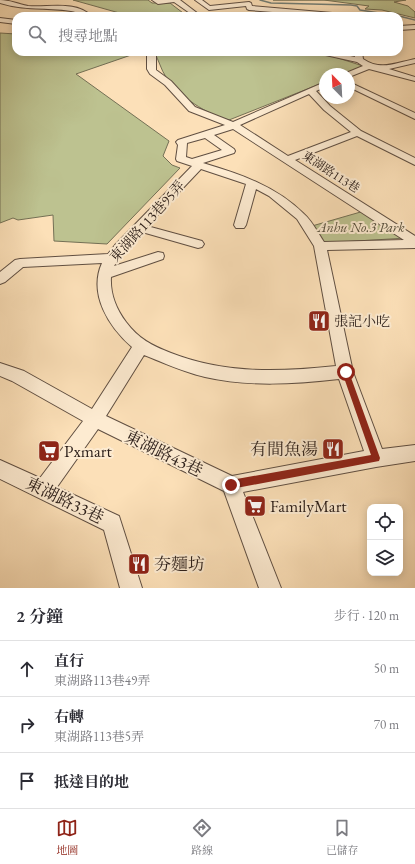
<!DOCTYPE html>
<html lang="zh-TW">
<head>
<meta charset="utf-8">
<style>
	:root { --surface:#fff; --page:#f2f2f3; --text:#2b2b33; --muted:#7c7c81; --line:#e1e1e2; --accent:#8f2418 }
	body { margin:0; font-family:"EB Garamond","Noto Serif TC",serif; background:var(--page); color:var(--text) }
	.controls { position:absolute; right:12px; bottom:12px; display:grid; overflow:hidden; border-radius:8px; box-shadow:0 2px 10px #0003 }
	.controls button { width:36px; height:36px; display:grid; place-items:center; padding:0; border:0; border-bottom:1px solid var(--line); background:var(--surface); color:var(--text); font:20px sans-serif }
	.compass { position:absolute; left:319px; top:68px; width:36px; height:36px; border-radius:50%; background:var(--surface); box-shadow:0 2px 10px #0003; rotate:336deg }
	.stop { position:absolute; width:12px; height:12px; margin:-9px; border:3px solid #8f2418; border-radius:50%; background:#fff }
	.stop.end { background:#8f2418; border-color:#fff; box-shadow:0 1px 4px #0008 }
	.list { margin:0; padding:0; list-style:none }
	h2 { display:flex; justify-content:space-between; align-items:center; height:52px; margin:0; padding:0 16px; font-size:17px }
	h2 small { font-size:13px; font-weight:400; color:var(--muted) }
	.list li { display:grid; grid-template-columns:26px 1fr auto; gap:12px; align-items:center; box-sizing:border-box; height:56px; padding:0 16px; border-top:1px solid var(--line) }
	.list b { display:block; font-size:15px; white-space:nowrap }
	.list p { margin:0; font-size:13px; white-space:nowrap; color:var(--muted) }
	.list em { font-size:13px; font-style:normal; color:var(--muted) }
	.icon { flex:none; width:22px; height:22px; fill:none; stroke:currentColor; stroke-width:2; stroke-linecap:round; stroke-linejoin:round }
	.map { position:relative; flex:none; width:415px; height:588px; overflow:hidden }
	.search { position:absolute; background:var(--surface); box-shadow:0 2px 10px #0003; left:12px; right:12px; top:12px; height:44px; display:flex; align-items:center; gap:10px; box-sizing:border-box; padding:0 14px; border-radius:12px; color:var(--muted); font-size:15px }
	.sheet { height:220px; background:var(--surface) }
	nav { display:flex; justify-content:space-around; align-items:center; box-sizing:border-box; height:56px; border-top:1px solid var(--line); background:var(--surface); font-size:11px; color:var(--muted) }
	nav a { display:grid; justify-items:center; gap:2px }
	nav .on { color:var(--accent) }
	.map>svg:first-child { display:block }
	.green { fill:#bdc290; stroke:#747055 }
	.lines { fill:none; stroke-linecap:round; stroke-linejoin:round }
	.stream { stroke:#727e76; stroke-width:1.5 }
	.minor-casing { stroke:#604f42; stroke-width:2 }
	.minor { fill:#fdebd1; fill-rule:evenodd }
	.route { fill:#8f2418 }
	.labels { text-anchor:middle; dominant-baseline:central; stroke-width:4; stroke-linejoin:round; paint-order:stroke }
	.far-street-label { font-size:12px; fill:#2c1f1a; stroke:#fdebd1 }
	.street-label { font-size:14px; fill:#2c1f1a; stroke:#fdebd1 }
	.park-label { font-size:14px; font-style:italic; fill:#58503d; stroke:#fdebd1 }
	.poi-label { font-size:14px; fill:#2c1f1a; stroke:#fdebd1; text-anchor:start }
	.near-poi-label { font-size:17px; fill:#2c1f1a; stroke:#fdebd1; text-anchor:start }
	.near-street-label { font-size:17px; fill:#2c1f1a; stroke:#fdebd1 }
</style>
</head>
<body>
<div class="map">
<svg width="415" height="588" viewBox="0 0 415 588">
	<rect width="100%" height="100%" fill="#fce0b8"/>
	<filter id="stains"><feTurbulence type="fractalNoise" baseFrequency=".005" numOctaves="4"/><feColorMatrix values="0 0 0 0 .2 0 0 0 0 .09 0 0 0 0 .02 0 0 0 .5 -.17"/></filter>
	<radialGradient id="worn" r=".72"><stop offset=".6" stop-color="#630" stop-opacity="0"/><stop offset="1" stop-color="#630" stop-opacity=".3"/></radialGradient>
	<g class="green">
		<polygon points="73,0 148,0 152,3 170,3 187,16 126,16 123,14"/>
		<polygon points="273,0 406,0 394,2 408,6 415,12 415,18 382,10 365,9 369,6 324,0"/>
		<polygon points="0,33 16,34 16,52 133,52 134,54 76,74 169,141 163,156 172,165 180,168 107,244 54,241 53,215 18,220 13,218 0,223"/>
		<path d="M154 52H310L335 57 363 66 344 74H325V82L229 120C209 116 177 95 166 77 161 70 159 60 154 52Z"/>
		<polygon points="364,211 406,238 324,243 312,226"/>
	</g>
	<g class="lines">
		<g class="stream">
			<polyline points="260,0 271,3 351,5 357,6 360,10 398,16"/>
			<polyline points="399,16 415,20"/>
		</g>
		<g class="minor-casing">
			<g id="minor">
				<path d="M0 0C9 0 18 4 28 6 47 8 76 0 91 16 83 16 78 12 71 11 46 7 25 11 0 3Z"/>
				<polygon points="152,0 180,0 201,16 194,16 174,2 158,4"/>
				<polygon points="195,0 202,0 210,6 249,2 251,3 252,6 344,14 347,16 322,16 249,10 247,9 246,6 209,10"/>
				<polygon points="0,18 16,20 16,24 0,22"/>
				<polygon points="415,25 415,29 399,30 399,26"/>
				<path d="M147 52H155L156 54V70L171 81 195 107 233 122 325 82V87L316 91 330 106 361 131 415 158V165L357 136 295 160 415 236V248L327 250 353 372 382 449 415 445V461L376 467 243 492 281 588H259L224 491 98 429 57 487 119 516 142 588H120L104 530 0 479V460L40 478 83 421 12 381 0 376V363L24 371 92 409 132 347C109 327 88 294 102 263L23 267 5 282 0 284V272L15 260 20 259 108 254 115 245 192 166 177 161 176 159 178 145 176 142 178 140 225 125 189 111 165 85 150 74 147 69ZM309 94 324 110 351 132 288 156 240 125ZM233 129 404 240 324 242C318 233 312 221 304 214 276 186 240 174 203 163L234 153 235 151 234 149 214 135ZM205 138 222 150 192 159 186 157 187 143ZM201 169 246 184 234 225 236 228H244L246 225 256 189 269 196 297 219 314 246 336 366C280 372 224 374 171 353 151 345 139 339 126 322 116 309 110 293 111 277L163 259 164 256 163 253 158 252 114 266 123 251 142 232 198 248 202 247 204 244 202 241 147 226ZM144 355C164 363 184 372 205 377 249 387 295 384 339 379L364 451 232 476 106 416Z"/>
				<path d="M317 52H331L355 57 354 52H362L363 59C381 71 395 63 415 59V63L389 69 415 77V81L369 69 349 77V74L346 73 363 66 357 62 321 54Z"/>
				<polygon points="349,82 415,113 415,119 349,87"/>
			</g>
		</g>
		<use href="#minor" class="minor"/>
	</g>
	<polygon class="route" points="346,369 349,372 380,458 379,461 231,489 228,488 226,485 228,482 231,480 371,455 342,372"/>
	<defs>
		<g id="restaurant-square" transform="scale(1.15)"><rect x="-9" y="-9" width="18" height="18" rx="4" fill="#8f2418" stroke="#fdebd1"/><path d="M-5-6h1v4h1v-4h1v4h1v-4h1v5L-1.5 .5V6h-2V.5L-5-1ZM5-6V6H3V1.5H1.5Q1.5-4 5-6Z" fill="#fff"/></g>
		<g id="supermarket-square" transform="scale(1.15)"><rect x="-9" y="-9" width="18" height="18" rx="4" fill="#8f2418" stroke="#fdebd1"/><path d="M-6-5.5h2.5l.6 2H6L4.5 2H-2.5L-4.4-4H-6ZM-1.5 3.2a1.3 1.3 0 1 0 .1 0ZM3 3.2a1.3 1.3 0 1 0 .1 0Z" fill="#fff"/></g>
	</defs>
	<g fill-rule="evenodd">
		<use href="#restaurant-square" x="319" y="321"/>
		<use href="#restaurant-square" x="333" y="449"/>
		<use href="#supermarket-square" x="49" y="451"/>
		<use href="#supermarket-square" x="255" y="506"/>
		<use href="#restaurant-square" x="139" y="564"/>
	</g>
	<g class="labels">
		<g class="far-street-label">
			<text transform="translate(331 172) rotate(33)">東湖路113巷</text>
		</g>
		<g class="street-label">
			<text transform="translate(147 221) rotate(-48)">東湖路113巷95弄</text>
		</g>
		<g class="park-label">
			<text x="361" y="227">Anhu No.3 Park</text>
		</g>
		<g class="poi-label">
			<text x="334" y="321">張記小吃</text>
		</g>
		<g class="near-poi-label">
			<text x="318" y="449" text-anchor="end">有間魚湯</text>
			<text x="64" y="451">Pxmart</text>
			<text x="270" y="506">FamilyMart</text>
			<text x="154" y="564">夯麵坊</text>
		</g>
		<g class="near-street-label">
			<text transform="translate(164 453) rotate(26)">東湖路43巷</text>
			<text transform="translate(65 500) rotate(26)">東湖路33巷</text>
		</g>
	</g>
	<rect width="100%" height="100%" filter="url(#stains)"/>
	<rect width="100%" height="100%" fill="url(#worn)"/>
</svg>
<div class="controls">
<button><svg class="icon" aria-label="locate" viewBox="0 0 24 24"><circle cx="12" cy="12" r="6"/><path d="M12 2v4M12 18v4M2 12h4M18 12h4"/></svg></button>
<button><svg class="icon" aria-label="layers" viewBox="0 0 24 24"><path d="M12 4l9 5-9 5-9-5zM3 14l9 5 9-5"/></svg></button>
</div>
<svg class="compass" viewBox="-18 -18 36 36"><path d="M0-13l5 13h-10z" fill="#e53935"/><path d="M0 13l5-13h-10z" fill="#7c7c81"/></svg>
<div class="stop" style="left:346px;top:372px"></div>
<div class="stop end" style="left:231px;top:485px"></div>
<div class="search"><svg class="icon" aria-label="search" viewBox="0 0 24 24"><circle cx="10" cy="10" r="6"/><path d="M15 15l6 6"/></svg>搜尋地點</div>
</div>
<section class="sheet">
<h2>2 分鐘<small>步行 · 120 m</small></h2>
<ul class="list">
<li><svg class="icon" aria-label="ahead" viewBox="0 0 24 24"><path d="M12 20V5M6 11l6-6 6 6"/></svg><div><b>直行</b><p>東湖路113巷49弄</p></div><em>50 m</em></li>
<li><svg class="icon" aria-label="right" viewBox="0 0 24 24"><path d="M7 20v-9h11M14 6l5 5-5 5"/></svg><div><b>右轉</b><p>東湖路113巷5弄</p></div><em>70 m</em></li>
<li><svg class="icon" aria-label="arrive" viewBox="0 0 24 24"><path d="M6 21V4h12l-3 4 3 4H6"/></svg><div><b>抵達目的地</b></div></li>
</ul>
</section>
<nav>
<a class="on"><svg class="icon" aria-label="map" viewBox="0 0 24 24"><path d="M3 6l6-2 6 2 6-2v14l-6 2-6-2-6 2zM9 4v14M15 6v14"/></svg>地圖</a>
<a><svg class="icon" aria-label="directions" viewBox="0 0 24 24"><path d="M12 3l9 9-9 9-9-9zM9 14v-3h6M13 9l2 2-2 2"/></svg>路線</a>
<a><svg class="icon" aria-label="saved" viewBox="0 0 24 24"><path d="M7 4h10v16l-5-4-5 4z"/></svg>已儲存</a>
</nav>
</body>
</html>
